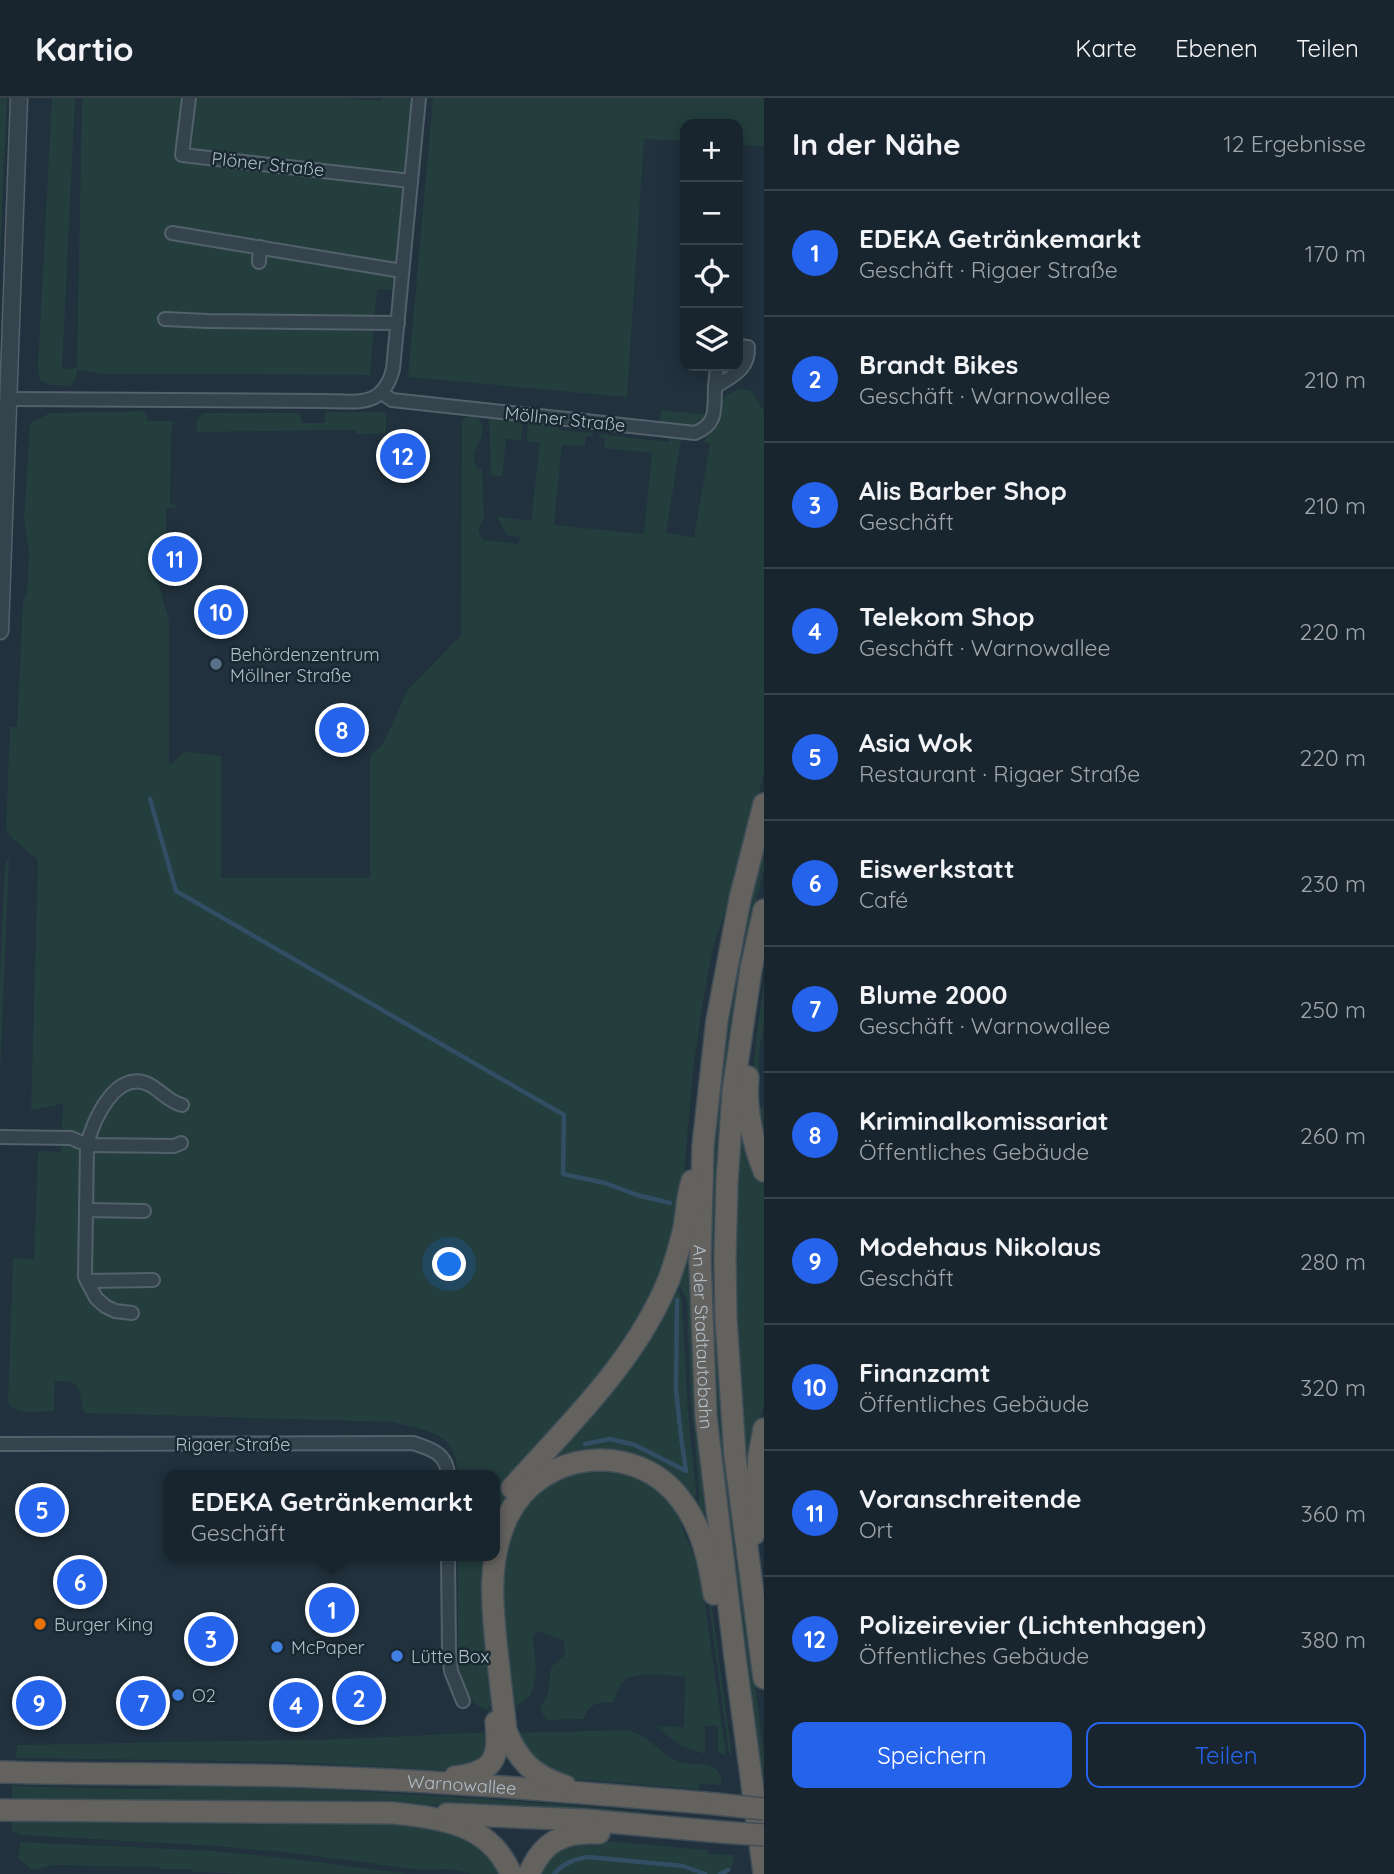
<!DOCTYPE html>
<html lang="de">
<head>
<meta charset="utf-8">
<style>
	:root { --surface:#19252e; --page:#26313a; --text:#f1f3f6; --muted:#9fa5aa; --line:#37424a; --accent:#2563eb }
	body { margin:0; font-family:Quicksand,sans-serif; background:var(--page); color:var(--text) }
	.controls { position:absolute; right:21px; top:21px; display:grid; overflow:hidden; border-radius:14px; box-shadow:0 4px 18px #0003 }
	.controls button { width:63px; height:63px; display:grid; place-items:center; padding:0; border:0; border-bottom:2px solid var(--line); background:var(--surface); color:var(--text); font:35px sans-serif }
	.you { position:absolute; left:450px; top:1167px; width:24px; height:24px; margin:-18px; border:5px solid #fff; border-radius:50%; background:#1a73e8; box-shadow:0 0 0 10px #1a73e833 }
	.badge { display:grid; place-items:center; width:46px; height:46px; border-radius:50%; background:var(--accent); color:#fff; font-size:23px; font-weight:700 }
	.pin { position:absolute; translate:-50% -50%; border:4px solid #fff; box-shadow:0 2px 7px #0006 }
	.popup { position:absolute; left:164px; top:1372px; width:336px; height:91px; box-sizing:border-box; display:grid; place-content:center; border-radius:14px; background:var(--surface); filter:drop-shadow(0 2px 5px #0005); font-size:23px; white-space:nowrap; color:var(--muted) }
	.popup b { font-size:26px; color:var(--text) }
	.popup::after { content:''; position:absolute; left:50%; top:100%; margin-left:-14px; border:14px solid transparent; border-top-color:var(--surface) }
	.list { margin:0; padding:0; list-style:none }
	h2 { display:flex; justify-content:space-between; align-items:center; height:91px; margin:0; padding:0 28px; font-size:30px }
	h2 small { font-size:23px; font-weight:400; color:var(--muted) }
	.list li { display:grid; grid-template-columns:46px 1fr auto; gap:21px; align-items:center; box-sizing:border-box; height:126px; padding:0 28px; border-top:2px solid var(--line) }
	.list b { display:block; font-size:26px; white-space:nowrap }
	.list p { margin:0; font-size:23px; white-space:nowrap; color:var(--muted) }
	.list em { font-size:23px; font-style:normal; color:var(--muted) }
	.actions { display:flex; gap:14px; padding:21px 28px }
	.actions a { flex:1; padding:16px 0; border:2px solid var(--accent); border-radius:14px; text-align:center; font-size:24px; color:var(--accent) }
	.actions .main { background:var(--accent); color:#fff }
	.icon { flex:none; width:38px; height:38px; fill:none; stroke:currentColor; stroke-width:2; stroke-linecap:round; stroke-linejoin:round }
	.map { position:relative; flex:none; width:764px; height:1776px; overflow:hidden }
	header { display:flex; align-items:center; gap:42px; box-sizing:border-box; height:98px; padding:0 35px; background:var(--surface); border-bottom:2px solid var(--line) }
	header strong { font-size:33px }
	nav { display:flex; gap:38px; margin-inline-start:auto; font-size:24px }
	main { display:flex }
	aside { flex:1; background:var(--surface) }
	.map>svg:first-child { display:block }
	.green { fill:#233e3d }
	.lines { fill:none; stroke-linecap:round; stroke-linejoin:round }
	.stream { stroke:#324e64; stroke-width:4.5 }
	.minor-casing { stroke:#53616b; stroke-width:16 }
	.tertiary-casing { stroke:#53616b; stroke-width:19 }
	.trunk-casing { stroke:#404e58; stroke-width:24 }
	.minor { stroke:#35434d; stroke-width:12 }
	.tertiary { stroke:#35434d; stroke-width:16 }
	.trunk { stroke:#64625f; stroke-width:21 }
	.trunk-bridge-casing { stroke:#404e58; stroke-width:24; stroke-linecap:butt }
	.trunk-bridge { stroke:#64625f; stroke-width:21 }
	.service-dot { fill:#5c6f8a; stroke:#1a2832; stroke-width:2.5 }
	.food-dot { fill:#e8710a; stroke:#1a2832; stroke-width:2.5 }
	.shop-dot { fill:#3f7fe0; stroke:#1a2832; stroke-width:2.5 }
	.labels { text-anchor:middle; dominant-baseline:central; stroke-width:5; stroke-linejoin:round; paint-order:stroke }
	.street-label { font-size:18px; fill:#b0bec9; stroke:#1a2832 }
	.poi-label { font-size:18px; fill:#b0bec9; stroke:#1a2832; text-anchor:start }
</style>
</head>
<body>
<header>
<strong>Kartio</strong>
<nav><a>Karte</a><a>Ebenen</a><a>Teilen</a></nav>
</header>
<main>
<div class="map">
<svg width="764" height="1776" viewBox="0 0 764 1776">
	<rect width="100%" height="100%" fill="#21313d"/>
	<g class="green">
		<polygon points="0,0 7,0 0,163"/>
		<path d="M52 0H75L62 271 77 270 82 0H345L382 3 383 0H409L412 2 394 192 377 191 370 277 101 276 77 271 76 281 70 288C62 287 44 289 40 281 39 280 38 268 38 268Z"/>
		<polygon points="433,0 764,0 764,48 738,47 738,26 685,26 685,43 644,41 627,299 408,279"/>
		<path d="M741 291 751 293 764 313V675L735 787 714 845 703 903 693 973 683 1087V1131L691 1168 713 1446 688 1414 680 1424 698 1467 703 1491 726 1657 718 1655V1628H705V1656L679 1647 656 1628 684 1629 685 1579C669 1578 635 1572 623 1584 617 1590 617 1598 613 1605 598 1603 588 1606 584 1621L546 1622 540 1611C550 1597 549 1585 551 1569L565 1557 563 1542 540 1534H536L533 1538C535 1562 544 1600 514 1608L492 1497 525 1392 605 1361 694 1409 699 1402V1392L690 1291 687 1203 682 1192 670 1181 659 1203 509 1394 495 1420V1377H458C457 1333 428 1334 393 1324L84 1315C77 1290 84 1283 55 1283L54 1313C40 1313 17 1318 8 1305L13 1160 34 1161 38 1053 61 1054 63 1006 31 1012 38 762 13 741 6 731 10 629H17L23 505 27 493 29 453 24 422 30 325 50 315 144 313 147 317V323H173L171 339 170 405 177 408V410H166V446L179 447 178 475 158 479 157 481 169 522V667L185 653 221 658V780H370V658L383 646 407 593 461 537 462 324 463 320C481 313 486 329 480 343 479 347 475 350 474 353 472 359 475 364 477 370L482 371 484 420 478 433 483 442 518 446 520 439 507 437 497 419 531 423 540 345 527 343 528 324 559 327V332L593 335 592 338H586L585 348 562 347 554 427 644 436 652 355 604 350 605 340 599 339V336L669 344 671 339 681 341 666 435 694 439 710 346 703 344C707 338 714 332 717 325 726 307 711 301 741 291Z"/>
		<path d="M661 312 709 317C697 335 678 329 659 326Z"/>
		<polygon points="325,314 384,314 386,317 386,335 357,336 356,332 196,334 198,320 205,315 300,315 301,325 325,325"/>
		<polygon points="489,320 522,323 521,342 506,341 502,379 491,377"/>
		<polygon points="764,746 764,771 747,845 715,1166 722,1318 764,1657 764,1699 728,1428 715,1318 708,1166 713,1046 728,912 740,843"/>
		<polygon points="9,759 0,980 0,878 5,766"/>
		<polygon points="764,888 764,924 759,955 759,1009 764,1009 764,1059 752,986 757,931"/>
		<polygon points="741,1009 752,1064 764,1089 764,1306 750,1357 748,1358 743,1354 733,1159"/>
		<path d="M673 1188 679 1193 682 1202 688 1314 696 1391V1398L693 1403C656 1350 606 1339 548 1364Z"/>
		<path d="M458 1458H484C481 1501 488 1544 493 1587H489L491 1608H488L489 1612C468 1610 461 1578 458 1561Z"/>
		<polygon points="708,1480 732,1657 729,1657 707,1491"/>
		<path d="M626 1632C651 1637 658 1655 678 1663 690 1668 705 1663 716 1671 721 1675 721 1681 722 1687L700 1686 699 1691 571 1681 537 1667 515 1635Z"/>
		<polygon points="492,1634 488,1657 459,1673 289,1664 16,1660 17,1647 343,1641"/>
		<path d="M196 1686C344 1692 493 1699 641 1714V1718L493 1709 389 1706 12 1701V1688L151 1691Z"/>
		<polygon points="15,1723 423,1724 476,1744 502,1776 473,1776 450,1771 422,1772 284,1754 214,1748 23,1737 12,1733 12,1725"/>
		<path d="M584 1741 708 1752V1756L733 1757C734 1765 733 1770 727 1776H537L552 1756Z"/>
		<polygon points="20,1744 214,1753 284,1760 408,1776 249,1776 193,1774 192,1771 161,1771 158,1769 53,1767 34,1772 31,1771 17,1759 19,1757"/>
	</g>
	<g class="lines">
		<g class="stream">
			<polyline points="150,701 176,793 564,1017 563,1076 605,1085 637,1097 670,1105"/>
			<polyline points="585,1346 610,1341 635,1347 686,1373 681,1339 676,1291 677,1202"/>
			<path d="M554 1776C564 1765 574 1761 588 1759L683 1768 705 1776"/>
			<polyline points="720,1776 728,1772"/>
		</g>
		<g class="minor-casing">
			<g id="minor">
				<polyline points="189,0 182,57 411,83"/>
				<polyline points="172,135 402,173"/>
				<polyline points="259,164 260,149"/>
				<polyline points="165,221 207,223 398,225"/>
				<path d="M717 268 715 289C732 278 749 272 748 249L738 248"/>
				<path d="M382 295 392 302 695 335C718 326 714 311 715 289"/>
				<path d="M8 301 323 303C356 303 383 311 393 271L419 0"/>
				<polyline points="0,1039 71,1040 87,1047 174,1048 181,1045"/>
				<polyline points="86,1112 144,1113"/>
				<polyline points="87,1183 153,1182"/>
				<path d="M132 1215 115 1213 105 1208 96 1200 85 1179 87 1047C93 1023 116 969 150 987 161 993 169 1004 182 1007"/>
				<path d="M0 1346 413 1345C432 1351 447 1356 448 1377"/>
				<polyline points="448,1458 449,1554 451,1573 463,1603"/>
			</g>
		</g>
		<g class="tertiary-casing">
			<polyline id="tertiary" points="0,533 19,0"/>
		</g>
		<g class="trunk-casing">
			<g id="trunk">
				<path id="s1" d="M764 706 740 801 717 922 703 1048 700 1163 706 1319 735 1559 764 1775"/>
				<polyline points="764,812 751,871 733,994 727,1084 725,1159 726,1221 735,1358 764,1580"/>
				<path d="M748 979C745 1012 752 1042 764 1073"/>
				<path d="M512 1390C570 1325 636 1263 669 1181 675 1165 680 1147 684 1130 687 1114 687 1098 692 1083"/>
				<polyline points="754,1436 759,1358 764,1331"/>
				<path id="s2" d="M0 1674C106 1677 212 1675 319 1679 451 1683 584 1695 716 1706"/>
				<path d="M455 1679C494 1674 500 1661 496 1624"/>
				<path d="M565 1688C534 1678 519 1664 506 1633 503 1606 500 1580 497 1554 492 1508 487 1460 508 1418 541 1351 637 1342 681 1402 702 1429 709 1463 714 1496"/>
				<path d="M0 1712 393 1715C440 1720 490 1725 511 1776"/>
				<polyline points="447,1716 585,1722 721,1734"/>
				<path d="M529 1776C543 1743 564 1733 599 1735"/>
			</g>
		</g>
		<use href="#minor" class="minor"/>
		<use href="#tertiary" class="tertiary"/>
		<use href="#trunk" class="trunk"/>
		<g class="trunk-bridge-casing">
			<g id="trunk-bridge">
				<polyline points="716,1706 764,1711"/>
				<polyline points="721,1734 764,1737"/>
			</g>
		</g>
		<use href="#trunk-bridge" class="trunk-bridge"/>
	</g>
	<circle class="service-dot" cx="216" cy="566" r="7"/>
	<circle class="food-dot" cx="40" cy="1526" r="7"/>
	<g class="shop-dot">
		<circle cx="277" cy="1549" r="7"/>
		<circle cx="397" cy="1558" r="7"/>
		<circle cx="178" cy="1597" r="7"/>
	</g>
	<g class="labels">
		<g class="street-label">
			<text transform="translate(268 66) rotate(6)">Plöner Straße</text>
			<text transform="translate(565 321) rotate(6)">Möllner Straße</text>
			<text stroke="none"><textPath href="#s1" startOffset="539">An der Stadtautobahn</textPath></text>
			<text x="233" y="1346">Rigaer Straße</text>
			<text stroke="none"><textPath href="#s2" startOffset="462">Warnowallee</textPath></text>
		</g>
		<g class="poi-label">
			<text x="230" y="556">Behördenzentrum<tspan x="230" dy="21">Möllner Straße</tspan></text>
			<text x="54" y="1526">Burger King</text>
			<text x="291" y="1549">McPaper</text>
			<text x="411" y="1558">Lütte Box</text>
			<text x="192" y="1597">O2</text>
		</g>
	</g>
</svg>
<div class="controls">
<button>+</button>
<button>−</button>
<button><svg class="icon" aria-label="locate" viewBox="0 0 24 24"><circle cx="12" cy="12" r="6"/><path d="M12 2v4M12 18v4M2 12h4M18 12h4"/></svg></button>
<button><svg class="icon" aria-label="layers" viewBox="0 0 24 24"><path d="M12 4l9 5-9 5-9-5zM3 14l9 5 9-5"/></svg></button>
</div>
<div class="you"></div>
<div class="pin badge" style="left:332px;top:1512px">1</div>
<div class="popup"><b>EDEKA Getränkemarkt</b>Geschäft</div>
<div class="pin badge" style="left:359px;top:1600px">2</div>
<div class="pin badge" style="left:211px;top:1541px">3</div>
<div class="pin badge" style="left:296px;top:1607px">4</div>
<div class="pin badge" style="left:42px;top:1412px">5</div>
<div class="pin badge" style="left:80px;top:1484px">6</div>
<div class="pin badge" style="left:143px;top:1605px">7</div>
<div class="pin badge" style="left:342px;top:632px">8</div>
<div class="pin badge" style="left:39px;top:1605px">9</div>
<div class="pin badge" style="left:221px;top:514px">10</div>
<div class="pin badge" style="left:175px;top:461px">11</div>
<div class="pin badge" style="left:403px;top:358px">12</div>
</div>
<aside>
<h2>In der Nähe<small>12 Ergebnisse</small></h2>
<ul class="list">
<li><span class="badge">1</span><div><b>EDEKA Getränkemarkt</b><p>Geschäft · Rigaer Straße</p></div><em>170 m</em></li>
<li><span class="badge">2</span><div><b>Brandt Bikes</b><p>Geschäft · Warnowallee</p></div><em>210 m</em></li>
<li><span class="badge">3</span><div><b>Alis Barber Shop</b><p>Geschäft</p></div><em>210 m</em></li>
<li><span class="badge">4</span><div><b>Telekom Shop</b><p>Geschäft · Warnowallee</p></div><em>220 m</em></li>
<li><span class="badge">5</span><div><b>Asia Wok</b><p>Restaurant · Rigaer Straße</p></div><em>220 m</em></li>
<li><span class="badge">6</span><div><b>Eiswerkstatt</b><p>Café</p></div><em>230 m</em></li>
<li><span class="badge">7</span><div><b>Blume 2000</b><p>Geschäft · Warnowallee</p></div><em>250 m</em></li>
<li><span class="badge">8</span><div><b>Kriminalkomissariat</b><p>Öffentliches Gebäude</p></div><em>260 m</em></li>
<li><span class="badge">9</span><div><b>Modehaus Nikolaus</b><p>Geschäft</p></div><em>280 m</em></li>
<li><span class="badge">10</span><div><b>Finanzamt</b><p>Öffentliches Gebäude</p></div><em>320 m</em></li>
<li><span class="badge">11</span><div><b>Voranschreitende</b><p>Ort</p></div><em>360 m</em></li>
<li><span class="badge">12</span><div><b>Polizeirevier (Lichtenhagen)</b><p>Öffentliches Gebäude</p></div><em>380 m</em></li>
</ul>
<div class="actions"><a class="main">Speichern</a><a>Teilen</a></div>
</aside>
</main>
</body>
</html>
